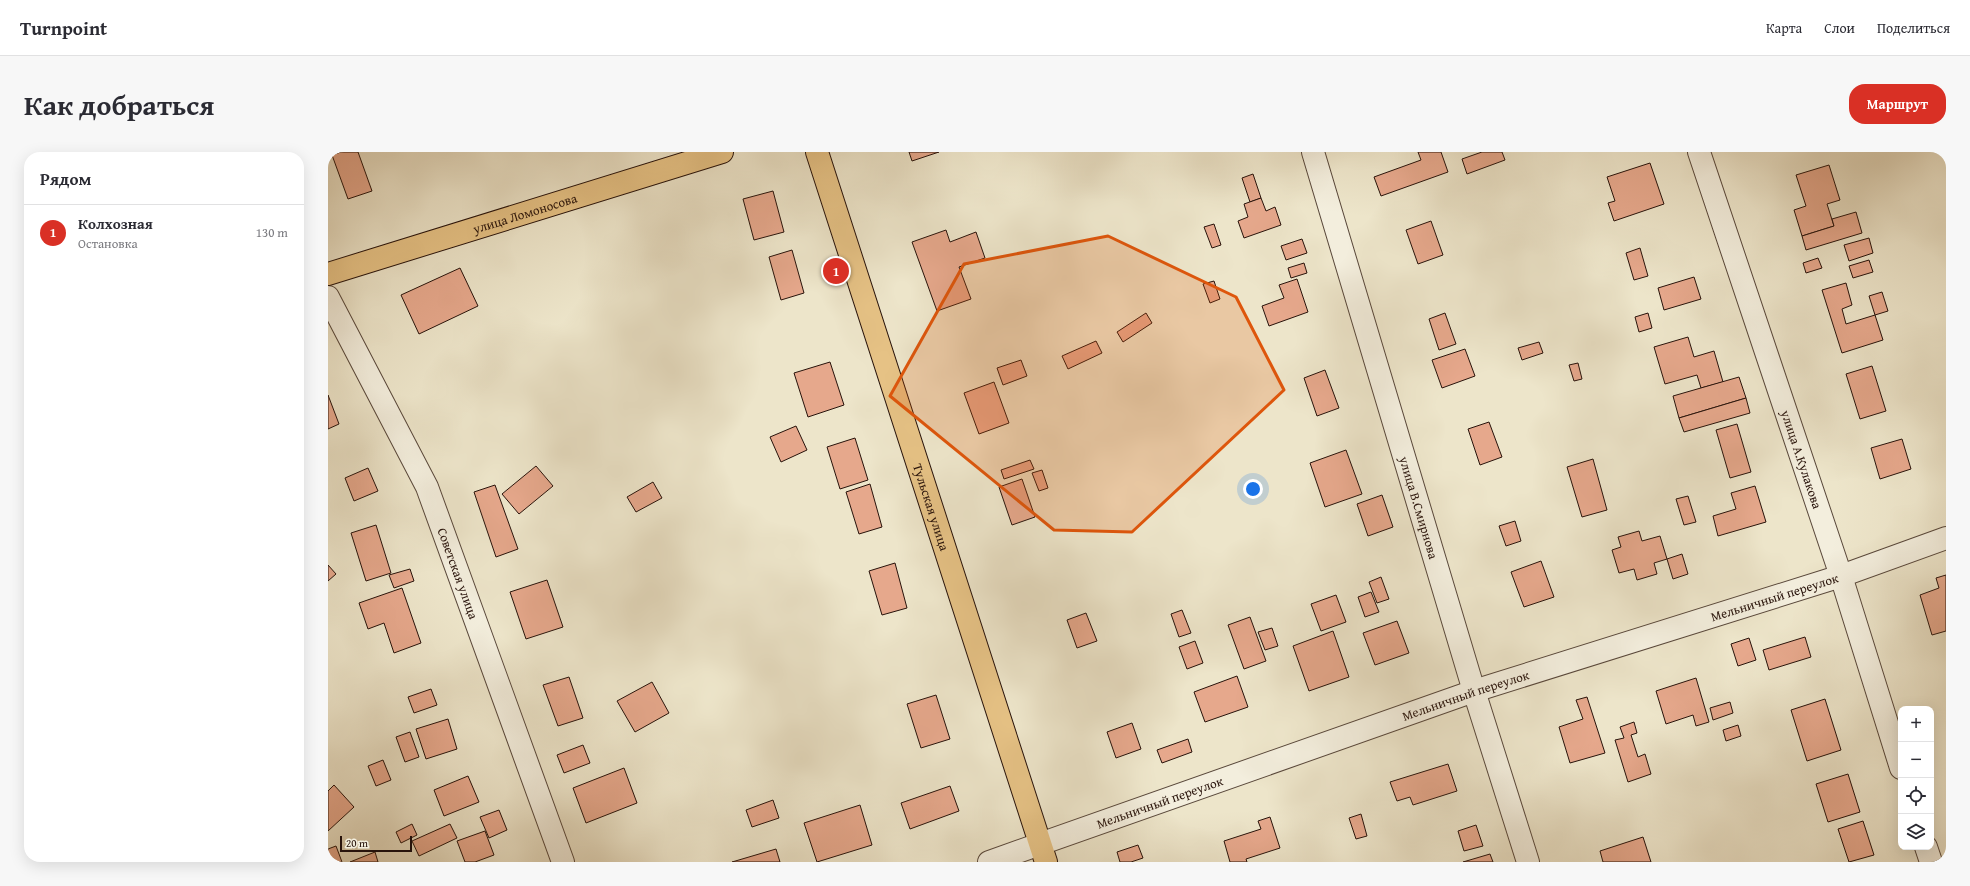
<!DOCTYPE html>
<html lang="ru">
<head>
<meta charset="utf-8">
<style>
	:root { --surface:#fff; --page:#f7f7f7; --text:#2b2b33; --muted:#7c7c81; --line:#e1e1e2; --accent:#d93025 }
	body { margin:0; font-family:"Gentium Book Plus",serif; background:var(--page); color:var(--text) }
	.controls { position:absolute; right:12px; bottom:12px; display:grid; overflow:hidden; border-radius:8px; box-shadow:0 4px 16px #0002 }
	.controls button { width:36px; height:36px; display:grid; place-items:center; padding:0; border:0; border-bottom:1px solid var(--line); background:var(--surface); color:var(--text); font:20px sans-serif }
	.scale { position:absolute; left:12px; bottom:10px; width:72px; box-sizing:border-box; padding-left:4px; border:2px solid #28130b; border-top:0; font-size:11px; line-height:14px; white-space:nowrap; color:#28130b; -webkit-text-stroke:3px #f3eedd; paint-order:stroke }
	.you { position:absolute; left:925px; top:337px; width:14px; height:14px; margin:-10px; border:3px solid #fff; border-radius:50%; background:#1a73e8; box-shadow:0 0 0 6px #1a73e833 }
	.badge { display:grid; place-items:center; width:26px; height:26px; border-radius:50%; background:var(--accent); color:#fff; font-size:13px; font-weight:700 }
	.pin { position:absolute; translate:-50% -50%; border:2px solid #fff; box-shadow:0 1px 4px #0006 }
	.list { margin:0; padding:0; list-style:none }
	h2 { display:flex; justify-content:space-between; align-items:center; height:52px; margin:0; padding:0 16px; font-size:17px }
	h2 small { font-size:13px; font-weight:400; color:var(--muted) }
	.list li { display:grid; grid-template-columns:26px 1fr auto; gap:12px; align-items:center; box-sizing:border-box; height:56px; padding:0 16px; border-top:1px solid var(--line) }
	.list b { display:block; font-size:15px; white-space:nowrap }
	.list p { margin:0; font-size:13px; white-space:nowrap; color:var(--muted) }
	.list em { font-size:13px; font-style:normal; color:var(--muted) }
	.icon { flex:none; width:22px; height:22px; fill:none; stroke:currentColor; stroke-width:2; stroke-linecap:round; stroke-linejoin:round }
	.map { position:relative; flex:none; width:1618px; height:710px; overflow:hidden; border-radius:16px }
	header { display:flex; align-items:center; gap:24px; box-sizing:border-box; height:56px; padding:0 20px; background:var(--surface); border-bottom:1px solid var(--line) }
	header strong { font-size:19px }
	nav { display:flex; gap:22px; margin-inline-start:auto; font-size:14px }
	.intro { display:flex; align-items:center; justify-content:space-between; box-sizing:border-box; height:96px; padding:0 24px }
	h1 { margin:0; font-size:28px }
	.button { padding:10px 18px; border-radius:16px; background:var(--accent); color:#fff; font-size:14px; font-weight:700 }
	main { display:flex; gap:24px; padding:0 24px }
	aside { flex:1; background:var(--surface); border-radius:16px; box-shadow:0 4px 16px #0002 }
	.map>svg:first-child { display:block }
	.building { fill:#e6a88c; stroke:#28130b }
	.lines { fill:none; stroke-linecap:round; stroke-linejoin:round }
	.minor-casing { stroke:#59483b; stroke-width:24 }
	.major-casing { stroke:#28130b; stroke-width:24 }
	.minor { stroke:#f3eedd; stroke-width:22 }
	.major { stroke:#e6c285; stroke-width:22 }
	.marked { fill:#de560c; fill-opacity:0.2; stroke:#de560c; stroke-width:3; stroke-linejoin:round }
	.labels { text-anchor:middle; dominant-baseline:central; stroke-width:3.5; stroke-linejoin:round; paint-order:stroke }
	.street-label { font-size:13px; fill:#28130b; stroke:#f3eedd }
</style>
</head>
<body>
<header>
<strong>Turnpoint</strong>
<nav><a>Карта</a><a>Слои</a><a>Поделиться</a></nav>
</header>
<div class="intro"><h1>Как добраться</h1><a class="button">Маршрут</a></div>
<main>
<aside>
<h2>Рядом<small></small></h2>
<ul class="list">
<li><span class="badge">1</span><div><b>Колхозная</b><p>Остановка</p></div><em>130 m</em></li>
</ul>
</aside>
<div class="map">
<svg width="1618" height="710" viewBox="0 0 1618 710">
	<rect width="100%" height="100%" fill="#ede5ca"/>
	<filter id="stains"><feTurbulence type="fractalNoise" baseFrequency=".005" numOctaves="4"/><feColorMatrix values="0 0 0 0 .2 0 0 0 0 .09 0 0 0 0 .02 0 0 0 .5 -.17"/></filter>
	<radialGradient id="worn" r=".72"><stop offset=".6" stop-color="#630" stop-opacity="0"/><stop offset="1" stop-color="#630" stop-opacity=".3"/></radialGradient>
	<g class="building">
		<polygon points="13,0 30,0 44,39 20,47 4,3"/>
		<polygon points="581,0 611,0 584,9"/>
		<polygon points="1090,0 1113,0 1120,20 1053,44 1046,25 1093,8"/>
		<polygon points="1154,0 1174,0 1177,8 1139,22 1134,7"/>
		<polygon points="1322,11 1336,52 1286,69 1280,51 1287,49 1279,25"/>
		<polygon points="1501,13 1512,48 1499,52 1506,74 1474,84 1466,58 1478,54 1468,23"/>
		<polygon points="925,22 933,46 922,50 914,26"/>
		<polygon points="445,39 456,80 426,88 415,47"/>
		<polygon points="933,46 938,59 947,55 953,73 916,86 910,69 920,65 916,52"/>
		<polygon points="1528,60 1534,81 1478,98 1474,84 1506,74 1504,67"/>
		<polygon points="1103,69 1115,103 1090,112 1078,78"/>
		<polygon points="886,72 893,93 884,96 876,75"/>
		<polygon points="618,78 622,90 648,80 657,106 631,115 643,147 609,159 584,90"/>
		<polygon points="1541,86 1545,101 1521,109 1516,93"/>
		<polygon points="974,87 979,101 958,108 953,94"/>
		<polygon points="1312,96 1320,124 1306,128 1298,101"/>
		<polygon points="464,98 476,141 453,148 441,105"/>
		<polygon points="1490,106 1494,116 1478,121 1475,111"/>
		<polygon points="1541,108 1545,120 1525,126 1521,114"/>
		<polygon points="976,111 979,121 963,126 960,116"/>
		<polygon points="132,116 150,154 91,182 73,143"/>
		<polygon points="1366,125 1373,147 1336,158 1330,136"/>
		<polygon points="969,127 980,160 941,174 934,154 956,146 951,133"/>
		<polygon points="886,129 892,147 882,151 875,132"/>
		<polygon points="1518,131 1524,153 1514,157 1518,172 1547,163 1555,188 1514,201 1494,138"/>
		<polygon points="1554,140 1560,159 1547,163 1541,144"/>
		<polygon points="818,161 824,171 795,190 789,180"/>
		<polygon points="1117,161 1128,192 1111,198 1101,167"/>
		<polygon points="1320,161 1324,176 1311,180 1307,165"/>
		<polygon points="1360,185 1366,205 1386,199 1395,230 1373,236 1369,223 1337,232 1326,195"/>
		<polygon points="768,189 774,201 740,217 734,204"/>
		<polygon points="1211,190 1215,201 1194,208 1190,196"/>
		<polygon points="1137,197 1147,224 1114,236 1104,208"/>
		<polygon points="693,208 699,224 675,233 669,216"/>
		<polygon points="502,210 516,253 480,265 466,221"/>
		<polygon points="1250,211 1254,227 1246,229 1241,213"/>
		<polygon points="1544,214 1558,259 1532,267 1518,222"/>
		<polygon points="997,218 1011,256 989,264 976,226"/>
		<polygon points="1411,225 1418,246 1351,266 1345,244"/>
		<polygon points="666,230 681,271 651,282 636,241"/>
		<polygon points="0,243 11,272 0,277"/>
		<polygon points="1418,246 1422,261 1356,280 1351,266"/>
		<polygon points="1161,270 1174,305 1152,313 1140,277"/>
		<polygon points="1409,272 1423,320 1402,326 1388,278"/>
		<polygon points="468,274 479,298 453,310 442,285"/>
		<polygon points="527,286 540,328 512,337 499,295"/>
		<polygon points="1574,287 1583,317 1552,327 1543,296"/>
		<polygon points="1018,298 1034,342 997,355 982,311"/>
		<polygon points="1265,307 1279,358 1254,365 1239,315"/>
		<polygon points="702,308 706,317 676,327 673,318"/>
		<polygon points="208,314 225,334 191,362 174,342"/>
		<polygon points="40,316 50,339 26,349 17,326"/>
		<polygon points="714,318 720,336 711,339 704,321"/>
		<polygon points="694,327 707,365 684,373 671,335"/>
		<polygon points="325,330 334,346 308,360 299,345"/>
		<polygon points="542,332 554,375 531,382 518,340"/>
		<polygon points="167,333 190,397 168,405 146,340"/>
		<polygon points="1427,334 1438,370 1390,384 1385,364 1408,357 1403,341"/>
		<polygon points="1054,343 1065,375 1040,384 1029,352"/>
		<polygon points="1360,344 1368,370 1356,373 1348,347"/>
		<polygon points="1187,369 1193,389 1178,394 1171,374"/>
		<polygon points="48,373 63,421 38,429 23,381"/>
		<polygon points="1311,379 1314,389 1332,384 1339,407 1326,411 1329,422 1309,428 1306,417 1291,421 1284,398 1293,395 1290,385"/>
		<polygon points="1354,402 1360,422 1345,427 1339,407"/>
		<polygon points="1213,409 1226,445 1196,455 1183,420"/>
		<polygon points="567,411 579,456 554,463 541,419"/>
		<polygon points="0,413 8,422 0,429"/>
		<polygon points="82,417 86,429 66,436 61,423"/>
		<polygon points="1618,423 1618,479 1604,483 1592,443 1611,436 1608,426"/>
		<polygon points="1053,425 1061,447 1049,451 1041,430"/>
		<polygon points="219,428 235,475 198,487 182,440"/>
		<polygon points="74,436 93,491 66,501 56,471 40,477 31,451"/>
		<polygon points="1043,440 1051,460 1037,465 1030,445"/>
		<polygon points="1008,443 1018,470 993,479 983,452"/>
		<polygon points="854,458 863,481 851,485 843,462"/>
		<polygon points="758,461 769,489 749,496 739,468"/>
		<polygon points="922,465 938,509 916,517 900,473"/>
		<polygon points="1069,469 1081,501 1047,513 1035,481"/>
		<polygon points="944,476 950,494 937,498 930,480"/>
		<polygon points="1005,479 1021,525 981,539 965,494"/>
		<polygon points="1477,485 1483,505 1441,518 1435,498"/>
		<polygon points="1421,486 1428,508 1410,514 1403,492"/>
		<polygon points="867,489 875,511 859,517 851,495"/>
		<polygon points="909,524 920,555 877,570 866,540"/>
		<polygon points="241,525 255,566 230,574 215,533"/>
		<polygon points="1368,526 1381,570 1368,574 1365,563 1338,572 1328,539"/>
		<polygon points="324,530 341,561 307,580 289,549"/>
		<polygon points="103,537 109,553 86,561 80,545"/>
		<polygon points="608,543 622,587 593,596 579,552"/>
		<polygon points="1259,545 1277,601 1242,611 1231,575 1255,567 1248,548"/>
		<polygon points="1497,547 1513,598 1479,609 1463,558"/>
		<polygon points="1402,550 1405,561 1385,568 1382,556"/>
		<polygon points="120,567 129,597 98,607 88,577"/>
		<polygon points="1306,570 1309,581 1303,583 1310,605 1317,602 1323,622 1300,630 1287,588 1296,586 1292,575"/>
		<polygon points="804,571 813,597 788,606 779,580"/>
		<polygon points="1410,573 1413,584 1398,589 1395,578"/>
		<polygon points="82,580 91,605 77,610 68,585"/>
		<polygon points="860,587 864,600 834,611 829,598"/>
		<polygon points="255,593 262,611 236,621 229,603"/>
		<polygon points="55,608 63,628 48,634 40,614"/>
		<polygon points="1120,612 1129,639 1085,653 1082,645 1069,649 1062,630"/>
		<polygon points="296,616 309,651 258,671 245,636"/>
		<polygon points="1520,622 1532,660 1500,670 1488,632"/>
		<polygon points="140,624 151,650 116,664 106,638"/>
		<polygon points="6,633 26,655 0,679 0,639"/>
		<polygon points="622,634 631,659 582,677 573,651"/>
		<polygon points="445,648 451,666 424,675 418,658"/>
		<polygon points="532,653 544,693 489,710 476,671"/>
		<polygon points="171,658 179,678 161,686 152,665"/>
		<polygon points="1033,662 1039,684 1028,687 1021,666"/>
		<polygon points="942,665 952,696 918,707 919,710 902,710 896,689 933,677 930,669"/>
		<polygon points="1535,669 1546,703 1521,710 1510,677"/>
		<polygon points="84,672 89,683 73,691 68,680"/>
		<polygon points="122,672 129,686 91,704 84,689"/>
		<polygon points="1148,673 1155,694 1136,699 1130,679"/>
		<polygon points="157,679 166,703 147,710 137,710 129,689"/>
		<polygon points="1315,685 1323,710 1275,710 1272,699"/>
		<polygon points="810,693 815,706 803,710 792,710 789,700"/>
		<polygon points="8,694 14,710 0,710 0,697"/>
		<polygon points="448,697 452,710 404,710"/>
		<polygon points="47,700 50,710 22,710"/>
		<polygon points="1162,702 1165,710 1135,710"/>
	</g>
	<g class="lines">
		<g class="minor-casing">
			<g id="minor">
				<path id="s1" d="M985 0 1146 539 1200 710"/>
				<path id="s2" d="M1371 0 1513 424 1573 616"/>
				<path id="s3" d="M0 145 99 335 235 710"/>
				<polyline points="1598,695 1603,710"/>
				<path id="s4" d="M661 710 1146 539 1513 424 1618 386"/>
			</g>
		</g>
		<g class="major-casing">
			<g id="major">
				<path id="s5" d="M489 0 718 710"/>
				<path id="s6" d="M0 122 394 0"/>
			</g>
		</g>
		<use href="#minor" class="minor"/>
		<use href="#major" class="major"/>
	</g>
	<path class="marked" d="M780 84 908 145 956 238 804 380 726 378 562 244 636 112Z"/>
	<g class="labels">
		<g class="street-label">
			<text stroke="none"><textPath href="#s6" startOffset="206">улица Ломоносова</textPath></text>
			<text stroke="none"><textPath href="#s2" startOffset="324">улица А.Кулакова</textPath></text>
			<text stroke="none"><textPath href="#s5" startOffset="373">Тульская улица</textPath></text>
			<text stroke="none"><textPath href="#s1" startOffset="371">улица В.Смирнова</textPath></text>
			<text stroke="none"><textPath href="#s3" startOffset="306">Советская улица</textPath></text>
			<text stroke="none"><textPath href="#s4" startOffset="829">Мельничный переулок</textPath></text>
			<text stroke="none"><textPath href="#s4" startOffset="505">Мельничный переулок</textPath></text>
			<text stroke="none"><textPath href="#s4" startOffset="181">Мельничный переулок</textPath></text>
		</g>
	</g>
	<rect width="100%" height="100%" filter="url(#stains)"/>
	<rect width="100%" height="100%" fill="url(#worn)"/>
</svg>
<div class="controls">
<button>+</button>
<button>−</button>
<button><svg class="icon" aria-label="locate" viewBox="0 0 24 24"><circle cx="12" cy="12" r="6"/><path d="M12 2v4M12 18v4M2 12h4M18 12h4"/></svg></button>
<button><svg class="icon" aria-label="layers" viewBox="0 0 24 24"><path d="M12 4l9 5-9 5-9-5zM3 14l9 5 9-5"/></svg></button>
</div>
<div class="scale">20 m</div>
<div class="you"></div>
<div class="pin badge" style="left:508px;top:119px">1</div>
</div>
</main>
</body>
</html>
